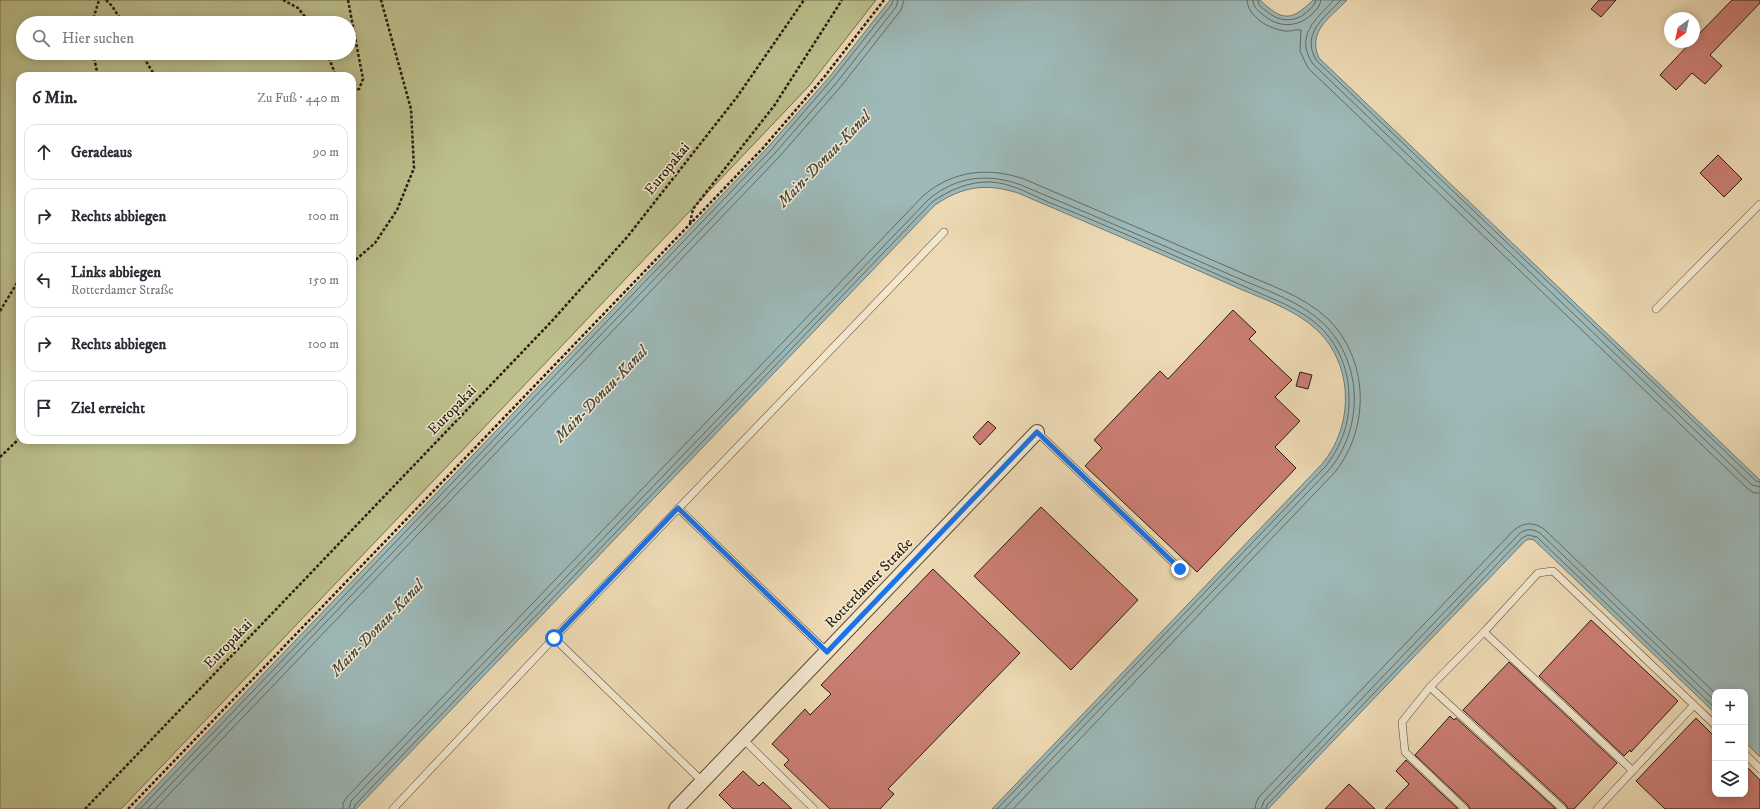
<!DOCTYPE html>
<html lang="de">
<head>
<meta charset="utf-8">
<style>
	:root { --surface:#fff; --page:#f2f2f3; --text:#2b2b33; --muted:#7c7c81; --line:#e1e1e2 }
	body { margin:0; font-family:"IM FELL DW Pica",serif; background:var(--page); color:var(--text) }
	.controls { position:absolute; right:12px; bottom:12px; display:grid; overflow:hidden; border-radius:8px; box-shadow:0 2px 10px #0003 }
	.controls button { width:36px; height:36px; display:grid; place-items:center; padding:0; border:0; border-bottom:1px solid var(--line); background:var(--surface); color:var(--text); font:20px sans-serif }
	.compass { position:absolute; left:1664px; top:12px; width:36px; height:36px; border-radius:50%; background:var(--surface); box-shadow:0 2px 10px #0003; rotate:213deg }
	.stop { position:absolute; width:12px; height:12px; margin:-9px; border:3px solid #1a73e8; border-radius:50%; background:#fff }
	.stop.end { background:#1a73e8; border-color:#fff; box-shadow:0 1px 4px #0008 }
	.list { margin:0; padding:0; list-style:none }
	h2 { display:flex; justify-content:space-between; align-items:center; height:52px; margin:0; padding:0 16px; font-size:17px }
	h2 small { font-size:13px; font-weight:400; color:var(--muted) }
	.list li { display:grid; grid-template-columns:26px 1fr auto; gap:12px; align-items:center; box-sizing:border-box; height:56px; margin:0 8px 8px; padding:0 8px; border:1px solid var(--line); border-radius:12px }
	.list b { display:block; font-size:15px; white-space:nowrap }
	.list p { margin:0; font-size:13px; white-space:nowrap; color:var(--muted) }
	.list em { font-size:13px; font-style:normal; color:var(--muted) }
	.icon { flex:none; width:22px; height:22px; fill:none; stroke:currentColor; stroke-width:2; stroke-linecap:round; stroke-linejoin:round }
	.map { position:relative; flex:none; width:1760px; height:809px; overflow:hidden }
	.search { position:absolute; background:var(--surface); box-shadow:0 2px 10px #0003; left:16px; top:16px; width:340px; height:44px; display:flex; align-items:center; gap:10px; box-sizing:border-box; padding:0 14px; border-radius:22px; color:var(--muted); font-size:15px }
	.panel { position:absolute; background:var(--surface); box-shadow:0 2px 10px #0003; left:16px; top:72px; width:340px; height:372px; border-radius:12px }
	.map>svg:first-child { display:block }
	.green { fill:#bbbe8b; stroke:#716e4e; fill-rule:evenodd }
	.water { fill:#9db8b7; stroke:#6e7a75 }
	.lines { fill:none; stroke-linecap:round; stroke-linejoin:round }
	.shore { stroke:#626a64; stroke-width:1 }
	.building { fill:#cb7e74; stroke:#271d11 }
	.lane-casing { stroke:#584c3a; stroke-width:8 }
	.street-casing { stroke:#584c3a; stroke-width:16 }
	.path { stroke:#271d11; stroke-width:2.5; stroke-dasharray:3 2; stroke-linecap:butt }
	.lane { stroke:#f3e7ce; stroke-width:7 }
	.street { stroke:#f3e7ce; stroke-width:14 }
	.route { stroke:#1a73e8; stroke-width:5 }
	.labels { text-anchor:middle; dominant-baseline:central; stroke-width:3; stroke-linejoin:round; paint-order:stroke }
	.street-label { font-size:15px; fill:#271d11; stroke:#f3e7ce }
	.water-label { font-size:16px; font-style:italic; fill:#4a4c43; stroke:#f3e7ce }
</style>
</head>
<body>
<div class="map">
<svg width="1760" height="809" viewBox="0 0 1760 809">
	<rect width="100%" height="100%" fill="#eddab4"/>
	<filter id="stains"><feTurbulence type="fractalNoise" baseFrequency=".005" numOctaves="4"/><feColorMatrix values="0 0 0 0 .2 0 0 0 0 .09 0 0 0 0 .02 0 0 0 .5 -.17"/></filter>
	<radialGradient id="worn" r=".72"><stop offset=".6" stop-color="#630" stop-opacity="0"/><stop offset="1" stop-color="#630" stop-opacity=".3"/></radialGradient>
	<path class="green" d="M0 0H876L809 86 121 809H0ZM23 23H349V53H23ZM20 76H352V440H20Z"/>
	<path class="water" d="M890 0H1260C1282 21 1291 22 1313 0H1347C1330 18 1307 31 1319 58L1760 480V757L1745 742V692H1715V713L1534 540 1529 539 1525 541 1268 809H992L1322 464C1354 426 1354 365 1317 330 1294 308 1257 297 1229 284 1159 253 1088 223 1018 193 986 183 963 186 935 205L356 809H134L768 147 831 75Z"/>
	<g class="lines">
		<g class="shore">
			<path d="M1247 0C1248 17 1269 29 1285 31 1290 32 1295 29 1301 30L1300 51 1308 68 1748 489 1754 493H1760"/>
			<path d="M1253 0C1253 6 1256 9 1261 13 1277 28 1297 29 1313 13 1317 9 1320 6 1321 0"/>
			<path d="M1258 0C1258 5 1261 7 1265 10 1278 22 1296 24 1309 10 1312 7 1315 5 1316 0"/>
			<path d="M1334 0C1316 19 1294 36 1313 64L1752 485 1760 487"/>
			<path d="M1341 0C1324 18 1301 33 1316 60L1756 481 1760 482"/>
			<polyline points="140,809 771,150 834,77 892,4 893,0"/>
			<polyline points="147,809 775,153 838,81 896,7 898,0"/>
			<polyline points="155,809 779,157 842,85 901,10 904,0"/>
			<path d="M343 809V803L347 797 924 195C954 170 989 167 1024 179 1094 209 1165 239 1235 270 1266 284 1303 295 1328 319 1369 360 1370 426 1336 471L1013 809"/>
			<path d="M349 809 351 801 929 199C957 176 988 173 1021 185 1092 215 1163 245 1233 276 1262 289 1301 301 1324 324 1363 363 1364 428 1329 470L1004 809"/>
			<path d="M354 809 355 805 412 745 932 202C949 190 970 181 991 182 1011 183 1030 194 1048 202 1076 213 1104 225 1132 237 1171 254 1209 271 1248 288 1272 299 1300 308 1320 327 1339 345 1349 371 1349 397 1350 423 1341 447 1325 467L997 809"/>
			<path d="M1255 809 1256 803 1259 797 1514 530C1524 522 1534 522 1544 529L1715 693"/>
			<path d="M1261 809 1264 801 1519 534C1526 528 1533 529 1540 533L1715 701"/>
			<polyline points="1266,809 1267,805 1522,538 1528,535 1537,537 1715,708"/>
		</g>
	</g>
	<g class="building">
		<polygon points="1599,0 1616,0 1601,17 1591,9"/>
		<polygon points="1732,0 1760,0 1760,3 1710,55 1722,66 1705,84 1692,73 1676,90 1660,75 1691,42 1694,42 1694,39"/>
		<polygon points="1718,155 1742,179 1724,197 1700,173"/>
		<polygon points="1233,310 1256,332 1249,339 1292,380 1275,397 1300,421 1275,447 1296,468 1197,572 1085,466 1102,448 1094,440 1160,371 1168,379"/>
		<polygon points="1300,372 1312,375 1308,389 1296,386"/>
		<polygon points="988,421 996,428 980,445 973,437"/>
		<polygon points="1041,507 1138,600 1071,670 974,576"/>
		<polygon points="933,569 1020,653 888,789 894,794 880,809 830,809 784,765 789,760 772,744 805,709 810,715 831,694 821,685"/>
		<polygon points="1591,620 1678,701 1631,752 1630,750 1624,756 1539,676"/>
		<polygon points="1509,662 1617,763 1574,809 1568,809 1566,805 1463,710"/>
		<polygon points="1450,716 1454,720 1456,718 1556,809 1470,809 1468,805 1415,755"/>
		<polygon points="1696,718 1715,737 1715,794 1745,794 1745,765 1760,780 1760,809 1665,809 1636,781"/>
		<polygon points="1406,760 1458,809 1385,809 1409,784 1396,771"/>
		<polygon points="743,771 759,786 763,782 792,809 733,809 719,795"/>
		<polygon points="1349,784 1375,809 1325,809"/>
	</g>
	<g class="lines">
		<g class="lane-casing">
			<g id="lane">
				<polyline points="1656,309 1760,204"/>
				<polyline points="1037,432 1180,569"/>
				<polyline points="678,508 827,652"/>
				<polyline points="1484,632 1632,770"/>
				<polyline points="554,638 702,781"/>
				<polyline points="1430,687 1563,809"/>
				<polyline points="743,739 814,809"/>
				<polyline points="1745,754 1760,769"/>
				<polyline points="393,809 554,638 944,232"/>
				<polyline points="1465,809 1405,752 1402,722 1430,687 1484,632 1538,573 1553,571 1715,725"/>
				<polyline points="1597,809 1694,705"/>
			</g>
		</g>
		<g class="street-casing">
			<polyline id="street" points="676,809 1037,432"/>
		</g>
		<g class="path">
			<polyline points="106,0 112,6 123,23"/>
			<polyline points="283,0 298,8 310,23"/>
			<polyline points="348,0 363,79 359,89 352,91"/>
			<polyline points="92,23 99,0"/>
			<polyline points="93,53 98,76"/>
			<polyline points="141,53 155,76"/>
			<polyline points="327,53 336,76"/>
			<polyline points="690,223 693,209 774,106 842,0"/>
			<polyline points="352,263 375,243 397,210 414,168 411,109 381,0"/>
			<polyline points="0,311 20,278"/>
			<polyline points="0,457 20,438"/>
			<polyline points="85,809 551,322 628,236 737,97 804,0"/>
			<polyline points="128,809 763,148 825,76 884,0"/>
		</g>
		<use href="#lane" class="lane"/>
		<use href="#street" class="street"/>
	</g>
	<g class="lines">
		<polyline class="route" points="554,638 678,508 827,652 1037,432 1180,569"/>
	</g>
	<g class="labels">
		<g class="street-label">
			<text transform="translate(667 169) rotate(-51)">Europakai</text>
			<text transform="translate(452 410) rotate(-46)">Europakai</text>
			<text transform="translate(869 583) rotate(-46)">Rotterdamer Straße</text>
			<text transform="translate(228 644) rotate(-46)">Europakai</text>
		</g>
		<g class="water-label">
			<text transform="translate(824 159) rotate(-46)">Main-Donau-Kanal</text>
			<text transform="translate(601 394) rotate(-46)">Main-Donau-Kanal</text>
			<text transform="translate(377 628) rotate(-46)">Main-Donau-Kanal</text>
		</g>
	</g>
	<rect width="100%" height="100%" filter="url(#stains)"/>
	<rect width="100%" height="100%" fill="url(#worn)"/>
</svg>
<div class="controls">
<button>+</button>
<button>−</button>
<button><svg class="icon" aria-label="layers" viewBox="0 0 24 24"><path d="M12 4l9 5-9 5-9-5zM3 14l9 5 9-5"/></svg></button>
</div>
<svg class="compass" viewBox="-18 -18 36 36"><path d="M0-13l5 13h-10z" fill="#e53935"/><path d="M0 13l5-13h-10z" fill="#7c7c81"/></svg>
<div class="stop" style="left:554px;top:638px"></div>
<div class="stop end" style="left:1180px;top:569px"></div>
<div class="search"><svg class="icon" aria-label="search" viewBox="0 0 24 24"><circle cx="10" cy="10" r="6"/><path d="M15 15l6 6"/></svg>Hier suchen</div>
<section class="panel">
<h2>6 Min.<small>Zu Fuß · 440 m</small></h2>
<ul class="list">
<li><svg class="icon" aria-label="ahead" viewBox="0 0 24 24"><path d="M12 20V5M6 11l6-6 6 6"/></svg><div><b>Geradeaus</b></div><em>90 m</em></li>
<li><svg class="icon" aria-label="right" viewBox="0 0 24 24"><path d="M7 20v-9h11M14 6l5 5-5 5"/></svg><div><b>Rechts abbiegen</b></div><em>100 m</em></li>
<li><svg class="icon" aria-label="left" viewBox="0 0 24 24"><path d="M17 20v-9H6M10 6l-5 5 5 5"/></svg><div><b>Links abbiegen</b><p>Rotterdamer Straße</p></div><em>150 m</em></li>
<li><svg class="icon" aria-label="right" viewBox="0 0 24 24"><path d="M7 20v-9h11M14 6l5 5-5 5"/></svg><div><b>Rechts abbiegen</b></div><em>100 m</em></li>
<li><svg class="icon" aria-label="arrive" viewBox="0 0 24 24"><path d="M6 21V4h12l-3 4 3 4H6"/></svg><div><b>Ziel erreicht</b></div></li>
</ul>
</section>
</div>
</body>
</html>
